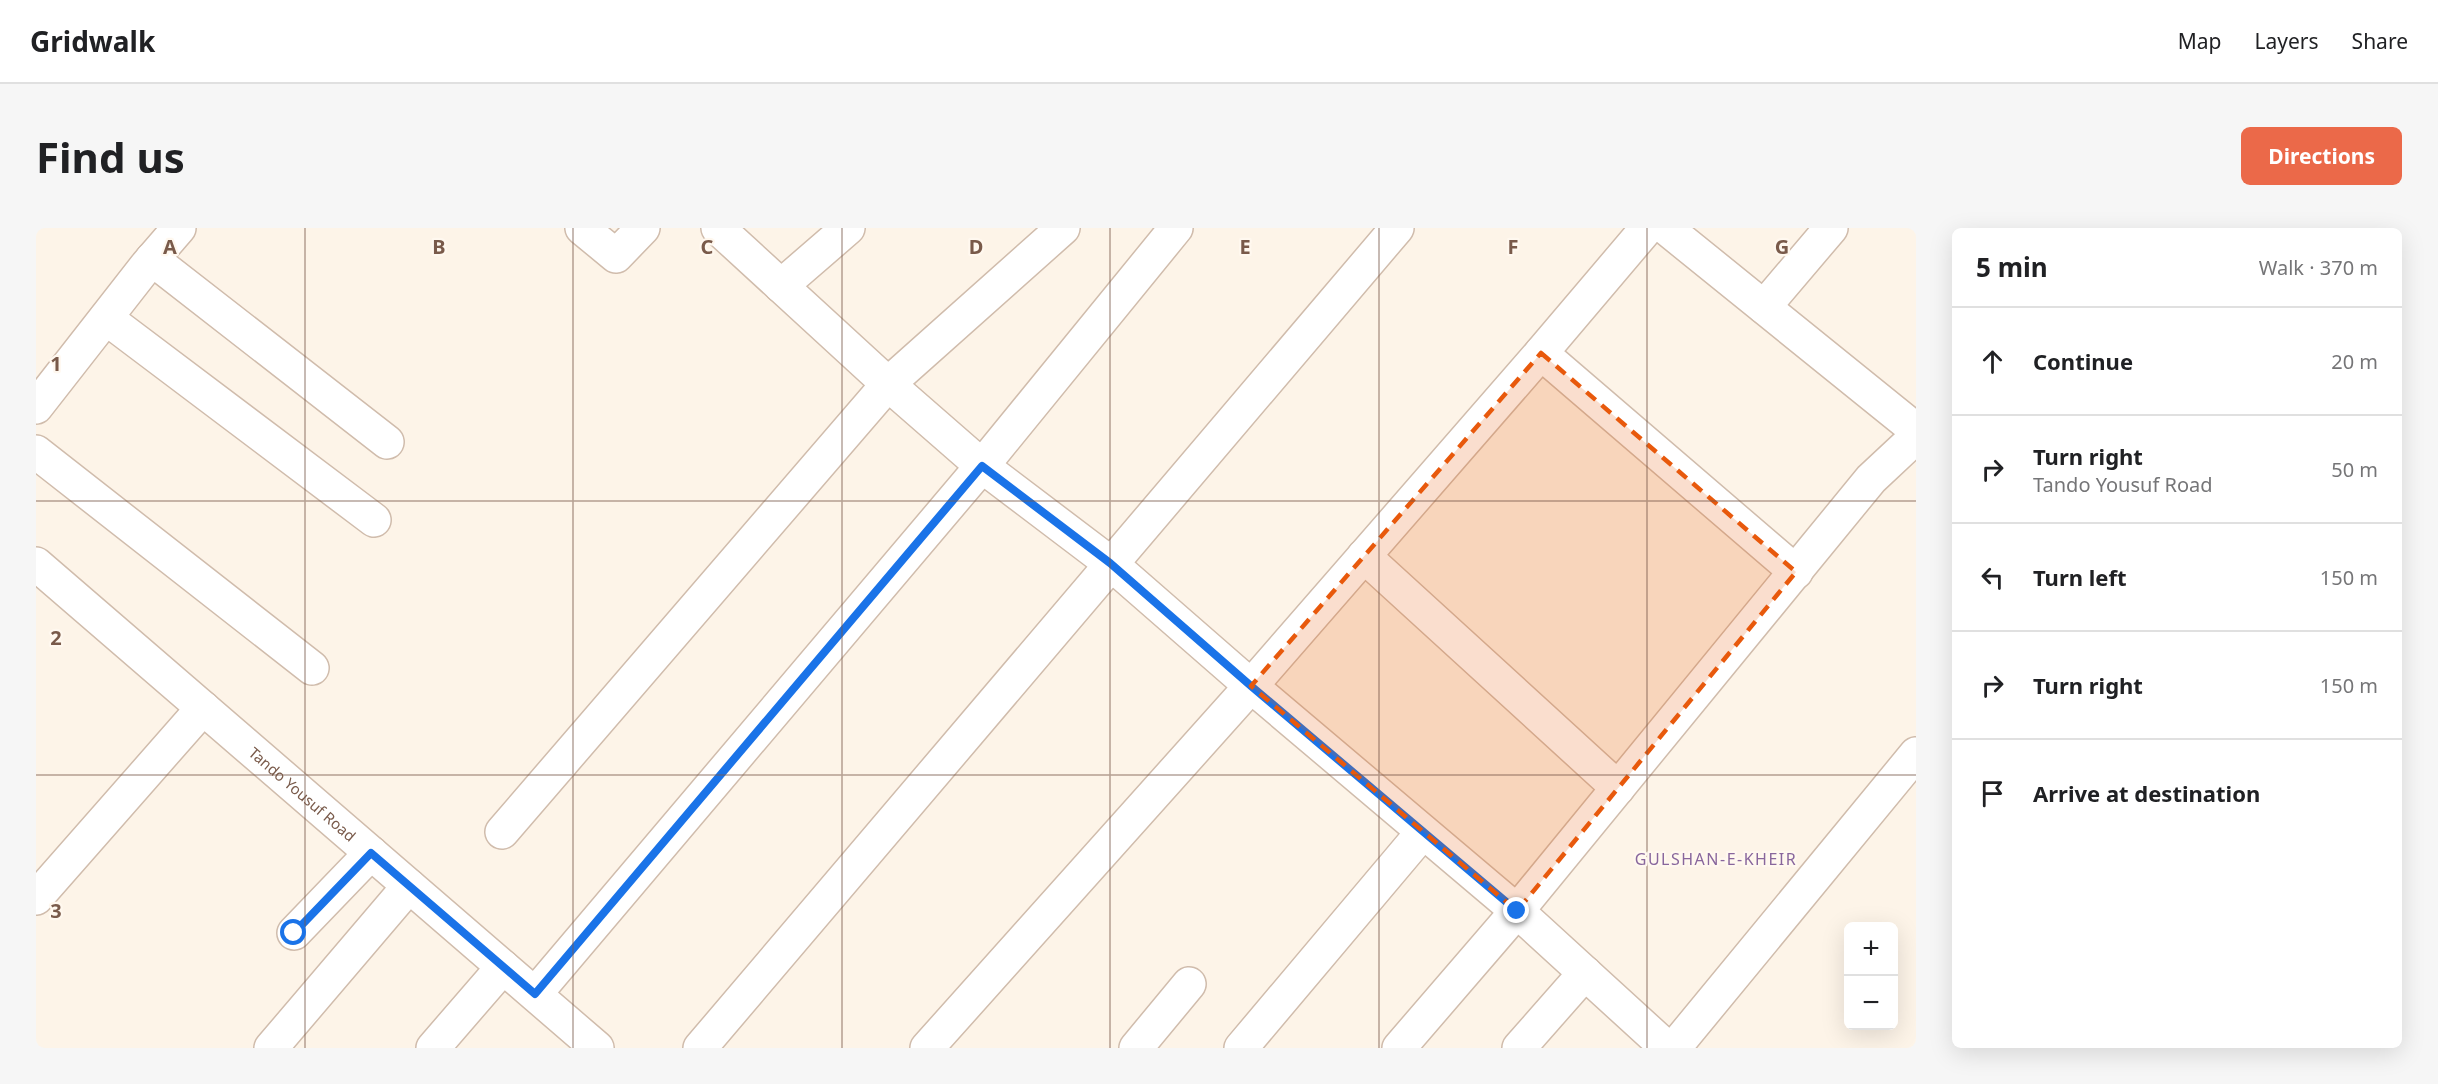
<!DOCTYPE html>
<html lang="en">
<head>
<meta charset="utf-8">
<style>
	:root { --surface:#fff; --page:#f6f6f6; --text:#202124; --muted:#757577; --line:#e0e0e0; --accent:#eb6949 }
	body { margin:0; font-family:"Noto Sans",sans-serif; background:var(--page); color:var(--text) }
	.controls { position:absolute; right:18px; bottom:18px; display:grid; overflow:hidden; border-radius:9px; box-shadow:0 6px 24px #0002 }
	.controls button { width:54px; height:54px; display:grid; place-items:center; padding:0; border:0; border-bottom:2px solid var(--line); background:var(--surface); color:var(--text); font:30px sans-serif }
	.stop { position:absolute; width:18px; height:18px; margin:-14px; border:4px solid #1a73e8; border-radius:50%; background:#fff }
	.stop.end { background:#1a73e8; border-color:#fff; box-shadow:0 2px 6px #0008 }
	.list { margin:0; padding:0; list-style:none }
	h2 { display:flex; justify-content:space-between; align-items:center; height:78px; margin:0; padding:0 24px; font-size:26px }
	h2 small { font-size:20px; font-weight:400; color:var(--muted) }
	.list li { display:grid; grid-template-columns:39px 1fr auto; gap:18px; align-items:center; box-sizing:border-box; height:108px; padding:0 24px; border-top:2px solid var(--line) }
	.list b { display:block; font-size:22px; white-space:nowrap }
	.list p { margin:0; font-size:20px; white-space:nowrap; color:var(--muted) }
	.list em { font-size:20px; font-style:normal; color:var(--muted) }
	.icon { flex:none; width:33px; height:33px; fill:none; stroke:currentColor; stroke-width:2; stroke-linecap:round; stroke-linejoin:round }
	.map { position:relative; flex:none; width:1880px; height:820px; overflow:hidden; border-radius:9px }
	header { display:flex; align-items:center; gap:36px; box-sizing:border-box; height:84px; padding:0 30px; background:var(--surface); border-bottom:2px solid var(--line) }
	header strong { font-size:28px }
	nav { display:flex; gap:33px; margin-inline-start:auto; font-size:21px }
	.intro { display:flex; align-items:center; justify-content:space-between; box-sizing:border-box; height:144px; padding:0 36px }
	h1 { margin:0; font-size:42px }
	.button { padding:15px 27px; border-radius:9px; background:var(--accent); color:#fff; font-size:21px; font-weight:700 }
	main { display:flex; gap:36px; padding:0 36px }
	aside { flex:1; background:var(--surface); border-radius:9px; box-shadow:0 6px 24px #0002 }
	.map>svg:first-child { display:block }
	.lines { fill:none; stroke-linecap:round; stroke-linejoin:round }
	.minor-casing { stroke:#d0bcac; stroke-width:36 }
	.minor { stroke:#fff; stroke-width:33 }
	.route { stroke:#1a73e8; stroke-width:8 }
	.marked { fill:#e8590c; fill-opacity:0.2; stroke:#e8590c; stroke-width:4.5; stroke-dasharray:12 8; stroke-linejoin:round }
	.grid { fill:none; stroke:#795a4a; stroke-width:1.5; stroke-opacity:0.55 }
	.labels { text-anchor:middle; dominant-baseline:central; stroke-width:4.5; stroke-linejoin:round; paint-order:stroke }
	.street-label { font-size:15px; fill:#795a4a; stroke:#fff8ef }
	.neighbourhood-label { font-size:16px; letter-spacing:1.5px; fill:#88669c; stroke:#fff8ef }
	.grid-label { font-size:20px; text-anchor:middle; font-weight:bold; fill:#795a4a; stroke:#fff8ef; stroke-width:4.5; stroke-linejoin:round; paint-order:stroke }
</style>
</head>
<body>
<header>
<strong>Gridwalk</strong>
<nav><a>Map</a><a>Layers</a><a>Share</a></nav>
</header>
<div class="intro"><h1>Find us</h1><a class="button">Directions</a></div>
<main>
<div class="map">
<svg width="1880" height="820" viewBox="0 0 1880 820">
	<rect width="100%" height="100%" fill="#fdf4e8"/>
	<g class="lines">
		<g class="minor-casing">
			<g id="minor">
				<polyline points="546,0 580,28 607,0"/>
				<polyline points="682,0 852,156 946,238 1074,335 1215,458 1481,683 1631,820"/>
				<polyline points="1630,0 1880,202"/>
				<polyline points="116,31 351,214"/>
				<polyline points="745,58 812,0"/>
				<polyline points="1728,79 1795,0"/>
				<polyline points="70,90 338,292"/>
				<polyline points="1505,125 1611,0"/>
				<polyline points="0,179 111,37 143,0"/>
				<polyline points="0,224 276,440"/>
				<polyline points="1328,328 1582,560"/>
				<path id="s1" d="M0 336 561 820"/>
				<polyline points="466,604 852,156 1027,0"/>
				<polyline points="0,670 167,480"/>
				<polyline points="258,705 335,625"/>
				<polyline points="499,766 946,238 1140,0"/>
				<polyline points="235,820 373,658"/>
				<polyline points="397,820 467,739"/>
				<polyline points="664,820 1361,0"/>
				<polyline points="891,820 1215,458 1505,125 1760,344"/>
				<polyline points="1100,820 1153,756"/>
				<polyline points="1205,820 1387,604"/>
				<polyline points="1363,820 1481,683 1835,251 1880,209"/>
				<polyline points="1483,820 1549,745"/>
				<polyline points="1638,820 1880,526"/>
			</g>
		</g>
		<use href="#minor" class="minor"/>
	</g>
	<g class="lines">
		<polyline class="route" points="258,705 335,625 499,766 946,238 1074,335 1215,458 1481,683"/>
	</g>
	<path class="marked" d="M1505 125 1760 344 1481 683 1215 458Z"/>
	<path class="grid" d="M269 0V820M537 0V820M806 0V820M1074 0V820M1343 0V820M1611 0V820M0 273H1880M0 547H1880"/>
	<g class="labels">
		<g class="street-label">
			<text stroke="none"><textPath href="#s1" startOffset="352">Tando Yousuf Road</textPath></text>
		</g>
		<g class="neighbourhood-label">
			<text x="1680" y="631">GULSHAN-E-KHEIR</text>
		</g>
	</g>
	<g class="grid-label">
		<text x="134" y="26">A</text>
		<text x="403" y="26">B</text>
		<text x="671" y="26">C</text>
		<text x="940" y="26">D</text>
		<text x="1209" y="26">E</text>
		<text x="1477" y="26">F</text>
		<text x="1746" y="26">G</text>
		<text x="20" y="143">1</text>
		<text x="20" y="417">2</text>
		<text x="20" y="690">3</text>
	</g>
</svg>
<div class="controls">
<button>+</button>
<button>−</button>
</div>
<div class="stop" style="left:258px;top:705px"></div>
<div class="stop end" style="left:1481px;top:683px"></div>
</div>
<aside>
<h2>5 min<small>Walk · 370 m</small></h2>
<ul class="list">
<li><svg class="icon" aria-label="ahead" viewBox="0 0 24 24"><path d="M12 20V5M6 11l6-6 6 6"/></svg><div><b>Continue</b></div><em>20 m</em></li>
<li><svg class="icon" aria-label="right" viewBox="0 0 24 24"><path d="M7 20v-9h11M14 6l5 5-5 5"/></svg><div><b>Turn right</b><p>Tando Yousuf Road</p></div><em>50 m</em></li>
<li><svg class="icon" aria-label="left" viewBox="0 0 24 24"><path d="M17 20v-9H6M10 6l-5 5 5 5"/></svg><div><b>Turn left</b></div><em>150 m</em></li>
<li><svg class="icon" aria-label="right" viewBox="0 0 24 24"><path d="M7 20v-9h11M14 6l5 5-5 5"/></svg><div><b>Turn right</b></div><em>150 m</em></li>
<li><svg class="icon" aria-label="arrive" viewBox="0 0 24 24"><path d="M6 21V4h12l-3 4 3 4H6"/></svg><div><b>Arrive at destination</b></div></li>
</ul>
</aside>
</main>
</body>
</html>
